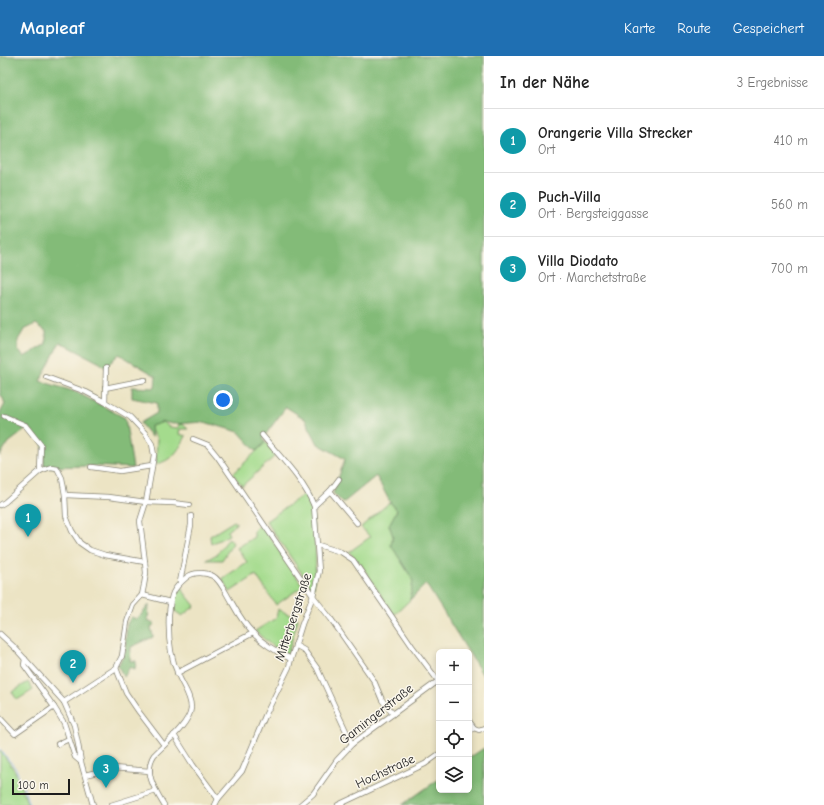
<!DOCTYPE html>
<html lang="de">
<head>
<meta charset="utf-8">
<style>
	:root { --surface:#fff; --page:#f6f6f6; --text:#222; --muted:#767676; --line:#e0e0e0; --accent:#1f6fb2 }
	body { margin:0; font-family:"Comic Neue",sans-serif; background:var(--page); color:var(--text) }
	.controls { position:absolute; right:12px; bottom:12px; display:grid; overflow:hidden; border-radius:6px; box-shadow:0 2px 6px #0003 }
	.controls button { width:36px; height:36px; display:grid; place-items:center; padding:0; border:0; border-bottom:1px solid var(--line); background:var(--surface); color:var(--text); font:20px sans-serif }
	.scale { position:absolute; left:12px; bottom:10px; width:58px; box-sizing:border-box; padding-left:4px; border:2px solid #1c1c1c; border-top:0; font-size:11px; line-height:14px; white-space:nowrap; color:#1c1c1c; -webkit-text-stroke:3px #fbf7ec; paint-order:stroke }
	.you { position:absolute; left:223px; top:344px; width:14px; height:14px; margin:-10px; border:3px solid #fff; border-radius:50%; background:#1a73e8; box-shadow:0 0 0 6px #1a73e833 }
	.badge { display:grid; place-items:center; width:26px; height:26px; border-radius:50%; background:var(--accent); color:#fff; font-size:13px; font-weight:700 }
	.pin { position:absolute; translate:-50% -33px; filter:drop-shadow(0 1px 2px #0008) }
	.pin::after { content:''; position:absolute; top:21px; width:14px; height:12px; background:inherit; clip-path:polygon(0 0,100% 0,50% 100%) }
	.list { margin:0; padding:0; list-style:none }
	h2 { display:flex; justify-content:space-between; align-items:center; height:52px; margin:0; padding:0 16px; font-size:17px }
	h2 small { font-size:13px; font-weight:400; color:var(--muted) }
	.list li { display:grid; grid-template-columns:26px 1fr auto; gap:12px; align-items:center; box-sizing:border-box; height:64px; padding:0 16px; border-top:1px solid var(--line) }
	.list b { display:block; font-size:15px; white-space:nowrap }
	.list p { margin:0; font-size:13px; white-space:nowrap; color:var(--muted) }
	.list em { font-size:13px; font-style:normal; color:var(--muted) }
	.icon { flex:none; width:22px; height:22px; fill:none; stroke:currentColor; stroke-width:2; stroke-linecap:round; stroke-linejoin:round }
	.map { position:relative; flex:none; width:484px; height:749px; overflow:hidden }
	header { display:flex; align-items:center; gap:24px; box-sizing:border-box; height:56px; padding:0 20px; background:var(--accent); color:#fff }
	header strong { font-size:19px }
	nav { display:flex; gap:22px; margin-inline-start:auto; font-size:14px }
	main { display:flex }
	aside { flex:1; background:var(--surface) }
	.map>svg:first-child { display:block }
	.green { fill:#a4db8d; stroke:#607c54 }
	.forest { fill:#83bb78; stroke:#506c4a; fill-rule:evenodd }
	.lines { fill:none; stroke-linecap:round; stroke-linejoin:round }
	.stream { stroke:#87b9f4; stroke-width:1 }
	.minor-casing { stroke:#848070; stroke-width:6 }
	.minor { stroke:#fff; stroke-width:4.5 }
	.labels { text-anchor:middle; dominant-baseline:central; stroke-width:3; stroke-linejoin:round; paint-order:stroke }
	.street-label { font-size:13px; fill:#1c1c1c; stroke:#fbf7ec }
</style>
</head>
<body>
<header>
<strong>Mapleaf</strong>
<nav><a>Karte</a><a>Route</a><a>Gespeichert</a></nav>
</header>
<main>
<div class="map">
<svg width="484" height="749" viewBox="0 0 484 749">
	<rect width="100%" height="100%" fill="#fbf7ec"/>
	<filter id="ink" filterUnits="userSpaceOnUse"><feTurbulence type="fractalNoise" baseFrequency=".025" numOctaves="2"/><feDisplacementMap in="SourceGraphic" scale="8" xChannelSelector="R" yChannelSelector="G"/><feConvolveMatrix kernelMatrix="1 2 1 2 8 2 1 2 1" color-interpolation-filters="sRGB"/></filter>
	<filter id="wash" filterUnits="userSpaceOnUse"><feTurbulence type="fractalNoise" baseFrequency=".012" numOctaves="4" result="noise"/><feDisplacementMap in="SourceGraphic" scale="16" xChannelSelector="R" yChannelSelector="G"/><feGaussianBlur stdDeviation="0.9" result="paint"/><feColorMatrix in="noise" values="0 0 0 0 0 0 0 0 0 0 0 0 0 0 0 0 0 1.4 0 .05"/><feComposite in="paint" operator="in"/></filter>
	<g filter="url(#wash)">
		<rect width="100%" height="100%" fill="#ece4c4"/>
		<g class="green">
			<path d="M163 366 169 371 178 372 179 368 184 369 188 373H180L179 378 186 380C179 394 172 405 156 408L157 383 151 374V370Z"/>
			<polygon points="266,386 275,400 242,430 233,418"/>
			<polygon points="306,437 309,444 313,461 316,502 314,531 311,531 266,465"/>
			<polygon points="390,446 397,454 389,469 393,480 391,489 413,524 410,544 394,559 360,507 349,496 370,481 361,471"/>
			<polygon points="234,465 237,467 227,475 229,479 211,488 210,480"/>
			<polygon points="261,468 303,530 276,549 256,519 230,536 222,523 247,506 237,492 254,481 254,474"/>
			<polygon points="229,482 233,487 222,504 206,504 217,498"/>
			<polygon points="180,531 195,550 182,560 172,553 177,537"/>
			<polygon points="278,553 298,563 288,598 272,590 255,575 276,562"/>
			<polygon points="28,626 33,634 17,644 12,636"/>
			<polygon points="0,694 15,715 28,749 0,749"/>
		</g>
		<g class="forest">
			<path d="M0 0H484V621L426 528 410 544 413 524 391 489 393 480 389 469 397 454 390 446 376 420 343 447 333 437 345 403 318 388 305 363 286 351 263 382 266 386 256 395 239 376 204 366 173 368 163 366 151 370 152 382 140 367 157 357V347L132 342V331L155 332 156 320 119 298 105 312 100 307 60 286 40 325 76 336 125 362 133 412 92 410 44 411 43 388 29 371 7 388 0 400V357L5 348 2 340 0 339ZM36 268 46 275V288L24 301 18 294V284L24 274Z"/>
			<polygon points="149,549 148,565 155,568 151,571 153,581 131,591 130,605 136,605 135,613 130,611 124,621 118,610 125,595 127,568 131,561 137,563 140,560"/>
			<polygon points="484,692 484,749 402,749 439,723 439,734 469,734 469,702"/>
		</g>
		<g class="lines">
			<polyline class="stream" points="0,693 16,713 24,733 29,749"/>
		</g>
	</g>
	<g filter="url(#ink)">
		<g class="lines">
			<g class="minor-casing">
				<g id="minor">
					<polyline points="46,321 86,336 105,346 130,361 145,377 152,388 154,399 146,446 140,465 145,506 146,517 144,529 142,539 133,549 127,566 122,600 116,612 64,646"/>
					<polyline points="105,332 145,324"/>
					<polyline points="105,346 106,312"/>
					<polyline points="4,360 25,369 41,389 40,415"/>
					<polyline points="193,383 208,389 217,400 313,540 331,563 374,625 382,644 393,658"/>
					<polyline points="91,411 120,415 152,410"/>
					<polyline points="330,435 357,467"/>
					<polyline points="65,439 109,441 146,446 173,447 189,449"/>
					<polyline points="0,449 5,446 40,415 51,411 57,412 62,422 65,439 66,460 72,475 80,487 90,494 105,499 145,506"/>
					<polyline points="314,450 330,435 339,423"/>
					<polyline points="318,489 341,496 353,504 412,590 439,626"/>
					<polyline points="180,526 191,469 191,460"/>
					<polyline points="142,539 170,546"/>
					<polyline points="0,578 14,591 64,646 74,669 78,688 81,706 93,749"/>
					<polyline points="295,589 304,594 317,612 352,688"/>
					<polyline points="25,603 24,609 54,651 64,667 75,701 81,706"/>
					<polyline points="116,612 126,637 139,656 164,689"/>
					<polyline points="177,617 253,577"/>
					<polyline points="0,662 15,678 54,651"/>
					<polyline points="469,665 474,672"/>
					<polyline points="469,675 474,672 479,674 484,672"/>
					<polyline points="174,679 193,709 218,743"/>
					<polyline points="58,688 69,683"/>
					<polyline points="85,719 113,712 150,715"/>
					<polyline points="111,749 156,735"/>
					<path d="M164 749C155 734 143 716 154 699 165 688 190 667 191 652 191 639 182 629 178 618 169 599 168 579 169 558 170 551 170 544 173 537 176 530 181 526 187 521 193 516 205 516 213 520 221 524 227 540 232 547 237 556 246 570 253 577 263 588 277 596 291 603"/>
					<path d="M215 749 218 743 242 715 265 660 289 611 291 603 302 568 313 540 319 515 314 450C303 423 280 401 262 379"/>
					<polyline points="300,749 313,738 337,704 352,688 438,625"/>
					<polyline points="338,749 425,708 439,698"/>
				</g>
			</g>
			<use href="#minor" class="minor"/>
		</g>
	</g>
	<g class="labels">
		<g class="street-label">
			<text transform="translate(293 561) rotate(-72)">Mitterbergstraße</text>
			<text transform="translate(376 658) rotate(-38)">Gamingerstraße</text>
			<text transform="translate(385 715) rotate(-25)">Hochstraße</text>
		</g>
	</g>
</svg>
<div class="controls">
<button>+</button>
<button>−</button>
<button><svg class="icon" aria-label="locate" viewBox="0 0 24 24"><circle cx="12" cy="12" r="6"/><path d="M12 2v4M12 18v4M2 12h4M18 12h4"/></svg></button>
<button><svg class="icon" aria-label="layers" viewBox="0 0 24 24"><path d="M12 4l9 5-9 5-9-5zM3 14l9 5 9-5"/></svg></button>
</div>
<div class="scale">100 m</div>
<div class="you"></div>
<div class="pin badge" style="left:28px;top:481px;background:#0f9aa8">1</div>
<div class="pin badge" style="left:73px;top:627px;background:#0f9aa8">2</div>
<div class="pin badge" style="left:106px;top:732px;background:#0f9aa8">3</div>
</div>
<aside>
<h2>In der Nähe<small>3 Ergebnisse</small></h2>
<ul class="list">
<li><span class="badge" style="background:#0f9aa8">1</span><div><b>Orangerie Villa Strecker</b><p>Ort</p></div><em>410 m</em></li>
<li><span class="badge" style="background:#0f9aa8">2</span><div><b>Puch-Villa</b><p>Ort · Bergsteiggasse</p></div><em>560 m</em></li>
<li><span class="badge" style="background:#0f9aa8">3</span><div><b>Villa Diodato</b><p>Ort · Marchetstraße</p></div><em>700 m</em></li>
</ul>
</aside>
</main>
</body>
</html>
